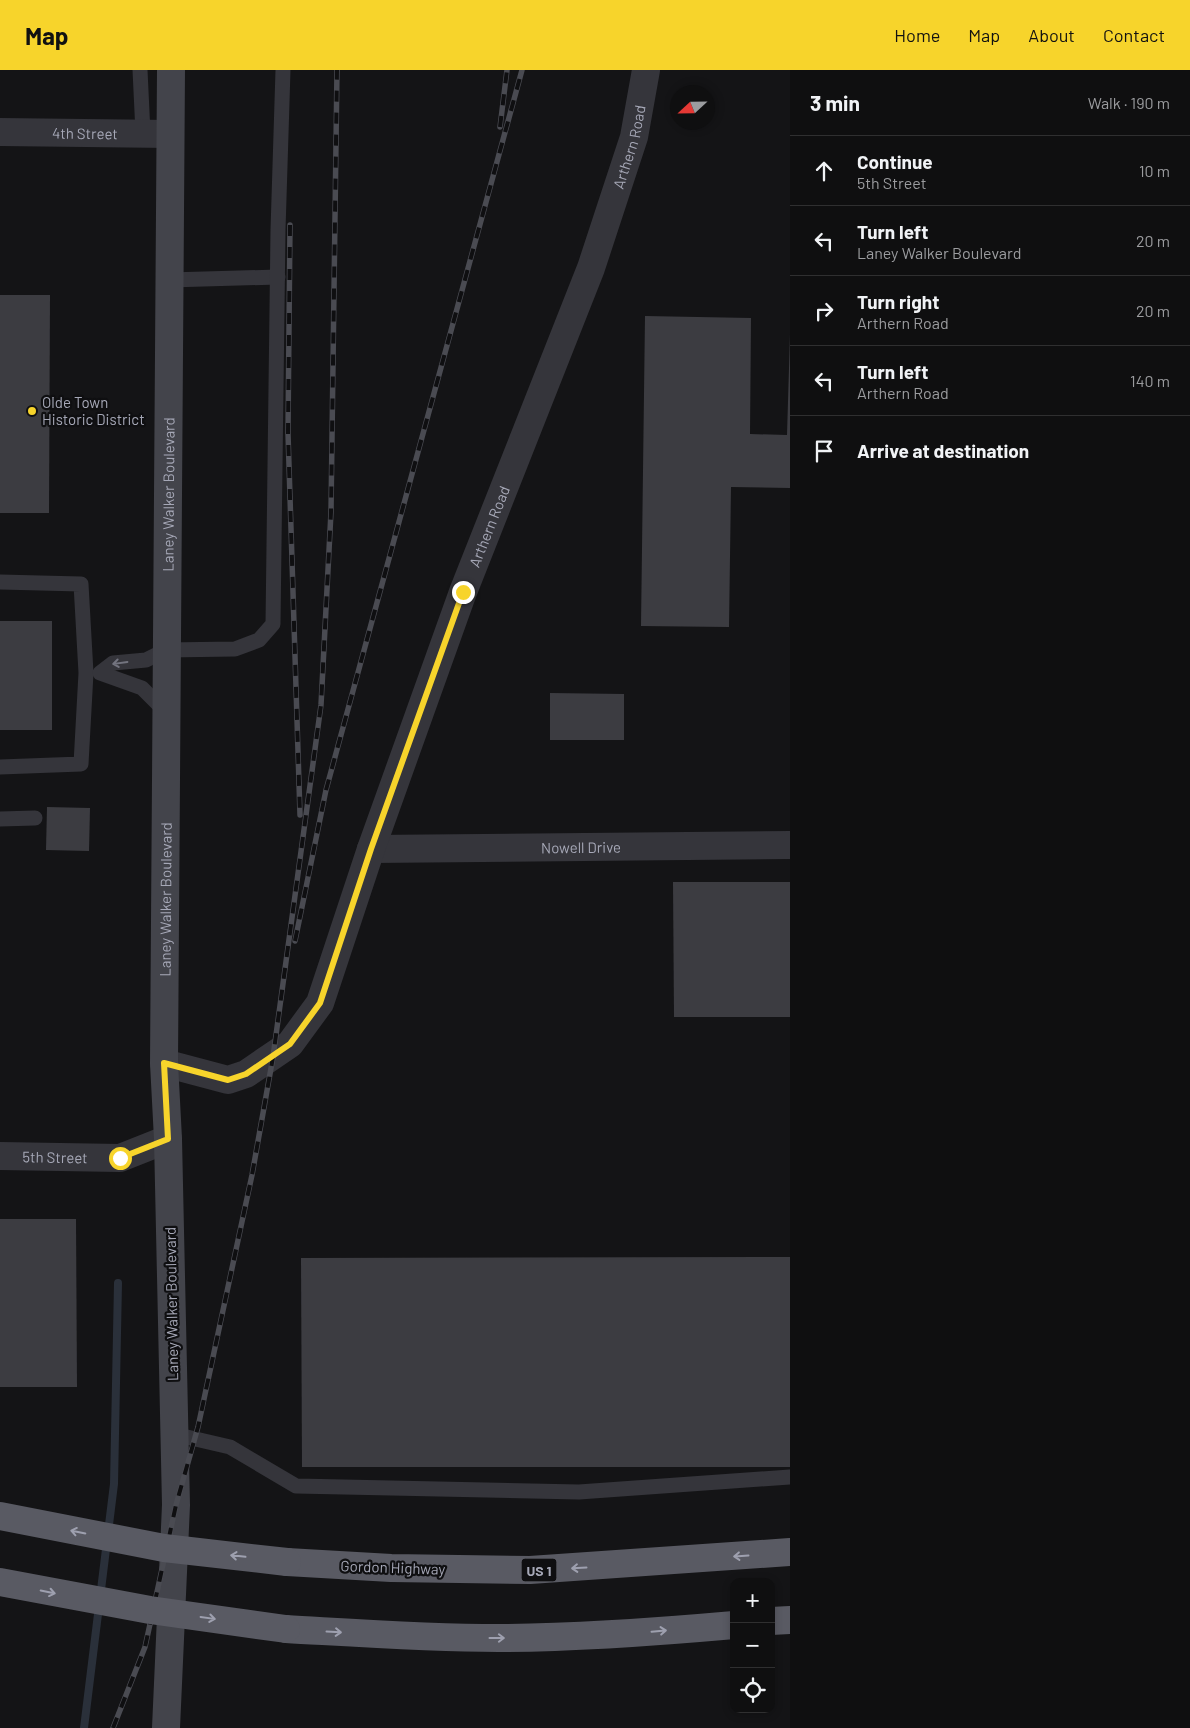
<!DOCTYPE html>
<html lang="en">
<head>
<meta charset="utf-8">
<style>
	:root { --surface:#0f0f10; --page:#1d1d1e; --text:#f1f3f6; --muted:#9b9c9f; --line:#2f2f30; --accent:#f7d42b }
	body { margin:0; font-family:Barlow,sans-serif; background:var(--page); color:var(--text) }
	.controls { position:absolute; right:15px; bottom:15px; display:grid; overflow:hidden; border-radius:10px; box-shadow:0 2px 8px #0003 }
	.controls button { width:45px; height:45px; display:grid; place-items:center; padding:0; border:0; border-bottom:1px solid var(--line); background:var(--surface); color:var(--text); font:25px sans-serif }
	.compass { position:absolute; left:670px; top:15px; width:45px; height:45px; border-radius:50%; background:var(--surface); box-shadow:0 2px 8px #0003; rotate:248deg }
	.stop { position:absolute; width:15px; height:15px; margin:-11px; border:4px solid #f7d42b; border-radius:50%; background:#fff }
	.stop.end { background:#f7d42b; border-color:#fff; box-shadow:0 1px 5px #0008 }
	.list { margin:0; padding:0; list-style:none }
	h2 { display:flex; justify-content:space-between; align-items:center; height:65px; margin:0; padding:0 20px; font-size:21px }
	h2 small { font-size:16px; font-weight:400; color:var(--muted) }
	.list li { display:grid; grid-template-columns:32px 1fr auto; gap:15px; align-items:center; box-sizing:border-box; height:70px; padding:0 20px; border-top:1px solid var(--line) }
	.list b { display:block; font-size:19px; white-space:nowrap }
	.list p { margin:0; font-size:16px; white-space:nowrap; color:var(--muted) }
	.list em { font-size:16px; font-style:normal; color:var(--muted) }
	.icon { flex:none; width:28px; height:28px; fill:none; stroke:currentColor; stroke-width:2; stroke-linecap:round; stroke-linejoin:round }
	.map { position:relative; flex:none; width:790px; height:1658px; overflow:hidden }
	header { display:flex; align-items:center; gap:30px; box-sizing:border-box; height:70px; padding:0 25px; background:var(--accent); color:#111 }
	header strong { font-size:24px }
	nav { display:flex; gap:28px; margin-inline-start:auto; font-size:18px }
	main { display:flex }
	aside { flex:1; background:var(--surface) }
	.map>svg:first-child { display:block }
	.lines { fill:none; stroke-linecap:round; stroke-linejoin:round }
	.stream { stroke:#2a303a; stroke-width:8 }
	.building { fill:#3c3c41 }
	.service { stroke:#35353b; stroke-width:15 }
	.minor { stroke:#35353b; stroke-width:28 }
	.tertiary { stroke:#35353b; stroke-width:28 }
	.secondary { stroke:#43444b; stroke-width:28 }
	.trunk { stroke:#595a63; stroke-width:28 }
	.rail-casing { stroke:#4a4b52; stroke-width:5.5 }
	.rail { stroke:#0f0f11; stroke-width:4; stroke-dasharray:11; stroke-linecap:butt }
	.trunk-bridge { stroke:#595a63; stroke-width:28 }
	.oneway { stroke:#73747f }
	.oneway2 { stroke:#9ea0af }
	.route { stroke:#f7d42b; stroke-width:6 }
	.poi-dot { fill:#f7d42b; stroke:#0f0f11; stroke-width:2 }
	.labels { text-anchor:middle; dominant-baseline:central; stroke-width:4.5; stroke-linejoin:round; paint-order:stroke }
	.shield { fill:#0f0f11; stroke:#797a85; stroke-width:1 }
	.shield-label { font-size:14px; font-weight:bold; fill:#a6a8b7 }
	.street-label { font-size:15px; fill:#a6a8b7; stroke:#0f0f11 }
	.poi-label { font-size:15px; fill:#a6a8b7; stroke:#0f0f11; text-anchor:start }
</style>
</head>
<body>
<header>
<strong>Map</strong>
<nav><a>Home</a><a>Map</a><a>About</a><a>Contact</a></nav>
</header>
<main>
<div class="map">
<svg width="790" height="1658" viewBox="0 0 790 1658">
	<rect width="100%" height="100%" fill="#141416"/>
	<g class="lines">
		<polyline class="stream" points="84,1658 114,1414 118,1213"/>
	</g>
	<g class="building">
		<polygon points="0,225 50,225 49,443 0,443"/>
		<polygon points="645,246 751,248 750,364 787,365 790,264 790,418 731,417 729,557 641,556"/>
		<rect x="0" y="551" width="52" height="109"/>
		<polygon points="550,623 624,624 624,670 550,670"/>
		<polygon points="47,737 90,738 89,781 46,780"/>
		<polygon points="673,812 790,812 790,947 674,947"/>
		<polygon points="0,1149 76,1149 77,1317 0,1317"/>
		<polygon points="790,1187 790,1397 302,1397 301,1188"/>
	</g>
	<g class="lines">
		<g class="service">
			<polyline points="140,0 143,63"/>
			<polyline points="169,210 278,207"/>
			<polyline points="0,512 81,514 86,603 81,694 0,697"/>
			<polyline points="166,642 142,618 100,603 113,593 146,590 166,580 235,579 259,570 273,554 278,160 283,0"/>
			<polyline points="0,749 35,748"/>
			<polyline points="174,1364 230,1377 296,1416 579,1422 790,1407"/>
		</g>
		<g class="minor">
			<path id="s1" d="M0 62 170 64"/>
			<path id="s2" d="M371 779 790 775"/>
			<path id="s3" d="M164 993 228 1010 246 1004 290 974 320 933 371 779 463 522 591 198 634 67 646 0"/>
		</g>
		<path class="tertiary" id="s4" d="M0 1086 120 1088 168 1069"/>
		<path class="secondary" id="s5" d="M166 1658 176 1435 168 1069 164 993 171 0"/>
		<g class="trunk">
			<polyline points="287,1492 391,1498 530,1500 790,1482"/>
			<polyline points="771,1551 790,1550"/>
			<path d="M286 1559C357 1563 427 1568 498 1568 577 1568 655 1562 734 1555"/>
		</g>
		<g class="rail-casing">
			<g id="rail">
				<polyline points="500,57 507,0"/>
				<polyline points="290,155 288,363 300,745"/>
				<polyline points="295,871 326,720 522,0"/>
				<polyline points="113,1658 145,1577 176,1435 198,1357 252,1105 273,987 321,635 331,442 337,0"/>
			</g>
		</g>
		<use href="#rail" class="rail"/>
		<g class="trunk-bridge">
			<polyline points="0,1446 164,1478 287,1492"/>
			<polyline points="0,1512 150,1540 286,1559"/>
		</g>
	</g>
	<defs><path id="oneway-shaft" d="M-6 0H5M1.5-3L5.5 0L1.5 3" fill="none" stroke-width="1.6" stroke-linecap="round" stroke-linejoin="round" transform="scale(1.25)"/></defs>
	<use class="oneway" href="#oneway-shaft" transform="translate(120 593) rotate(172)"/>
	<g class="oneway2">
		<use href="#oneway-shaft" transform="translate(78 1462) rotate(-169)"/>
		<use href="#oneway-shaft" transform="translate(238 1486) rotate(-174)"/>
		<use href="#oneway-shaft" transform="translate(741 1486) rotate(176)"/>
		<use href="#oneway-shaft" transform="translate(579 1498) rotate(177)"/>
		<use href="#oneway-shaft" transform="translate(48 1522) rotate(12)"/>
		<use href="#oneway-shaft" transform="translate(208 1548) rotate(8)"/>
		<use href="#oneway-shaft" transform="translate(659 1561) rotate(-5)"/>
		<use href="#oneway-shaft" transform="translate(334 1562) rotate(3)"/>
		<use href="#oneway-shaft" transform="translate(497 1568)"/>
	</g>
	<g class="lines">
		<polyline class="route" points="120,1088 168,1069 164,993 228,1010 246,1004 290,974 320,933 371,779 463,522"/>
	</g>
	<circle class="poi-dot" cx="32" cy="341" r="5"/>
	<g class="labels">
		<rect class="shield" x="521.5" y="1488.5" width="35" height="23" rx="4"/>
		<g class="shield-label">
			<text x="539" y="1500">US 1</text>
		</g>
		<g class="street-label">
			<text stroke="none"><textPath href="#s1" startOffset="85">4th Street</textPath></text>
			<text stroke="none"><textPath href="#s3" startOffset="1100">Arthern Road</textPath></text>
			<text stroke="none"><textPath href="#s5" startOffset="1234">Laney Walker Boulevard</textPath></text>
			<text stroke="none"><textPath href="#s3" startOffset="695">Arthern Road</textPath></text>
			<text stroke="none"><textPath href="#s2" startOffset="210">Nowell Drive</textPath></text>
			<text stroke="none"><textPath href="#s5" startOffset="829">Laney Walker Boulevard</textPath></text>
			<text stroke="none"><textPath href="#s4" startOffset="55">5th Street</textPath></text>
			<text transform="translate(171 1234) rotate(-91)">Laney Walker Boulevard</text>
			<text transform="translate(393 1497) rotate(2)">Gordon Highway</text>
		</g>
		<g class="poi-label">
			<text x="42" y="332">Olde Town<tspan x="42" dy="17">Historic District</tspan></text>
		</g>
	</g>
</svg>
<div class="controls">
<button>+</button>
<button>−</button>
<button><svg class="icon" aria-label="locate" viewBox="0 0 24 24"><circle cx="12" cy="12" r="6"/><path d="M12 2v4M12 18v4M2 12h4M18 12h4"/></svg></button>
</div>
<svg class="compass" viewBox="-18 -18 36 36"><path d="M0-13l5 13h-10z" fill="#e53935"/><path d="M0 13l5-13h-10z" fill="#9b9c9f"/></svg>
<div class="stop" style="left:120px;top:1088px"></div>
<div class="stop end" style="left:463px;top:522px"></div>
</div>
<aside>
<h2>3 min<small>Walk · 190 m</small></h2>
<ul class="list">
<li><svg class="icon" aria-label="ahead" viewBox="0 0 24 24"><path d="M12 20V5M6 11l6-6 6 6"/></svg><div><b>Continue</b><p>5th Street</p></div><em>10 m</em></li>
<li><svg class="icon" aria-label="left" viewBox="0 0 24 24"><path d="M17 20v-9H6M10 6l-5 5 5 5"/></svg><div><b>Turn left</b><p>Laney Walker Boulevard</p></div><em>20 m</em></li>
<li><svg class="icon" aria-label="right" viewBox="0 0 24 24"><path d="M7 20v-9h11M14 6l5 5-5 5"/></svg><div><b>Turn right</b><p>Arthern Road</p></div><em>20 m</em></li>
<li><svg class="icon" aria-label="left" viewBox="0 0 24 24"><path d="M17 20v-9H6M10 6l-5 5 5 5"/></svg><div><b>Turn left</b><p>Arthern Road</p></div><em>140 m</em></li>
<li><svg class="icon" aria-label="arrive" viewBox="0 0 24 24"><path d="M6 21V4h12l-3 4 3 4H6"/></svg><div><b>Arrive at destination</b></div></li>
</ul>
</aside>
</main>
</body>
</html>
